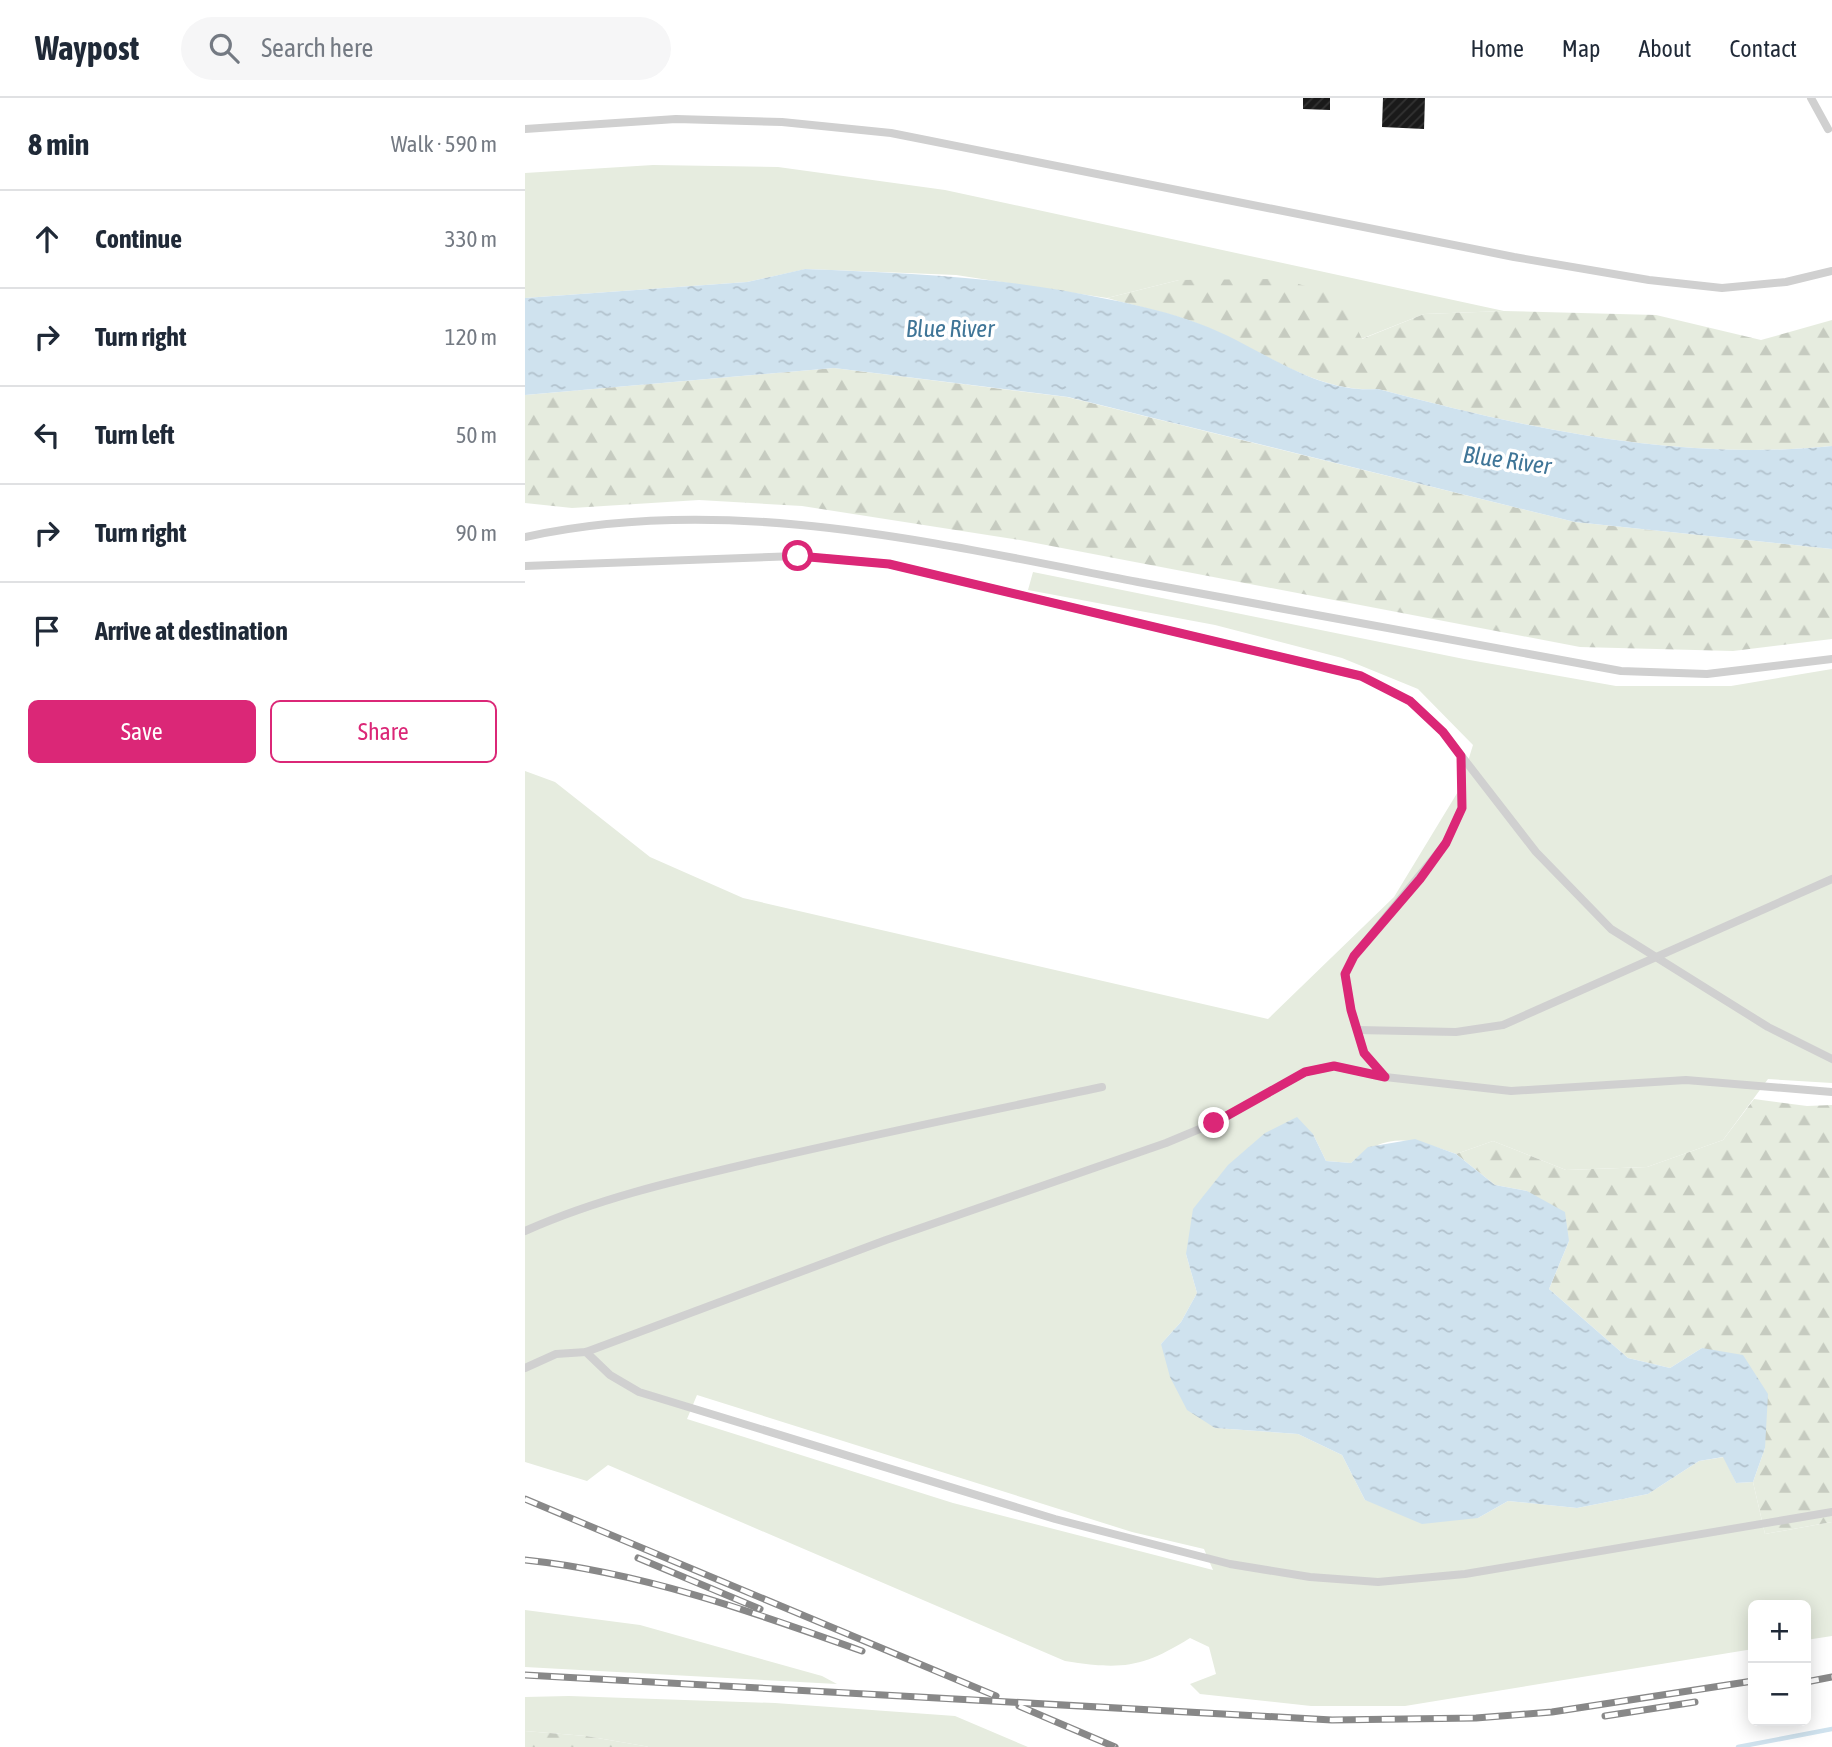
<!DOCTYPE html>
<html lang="en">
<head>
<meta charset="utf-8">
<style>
	:root { --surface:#fff; --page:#f6f6f7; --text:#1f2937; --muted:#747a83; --line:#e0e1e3; --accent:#db2777 }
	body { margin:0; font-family:"Asap Condensed",sans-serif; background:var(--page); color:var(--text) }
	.controls { position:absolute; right:21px; bottom:21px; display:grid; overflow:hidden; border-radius:10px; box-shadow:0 4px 18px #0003 }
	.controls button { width:63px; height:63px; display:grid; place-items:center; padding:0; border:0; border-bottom:2px solid var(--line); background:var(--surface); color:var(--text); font:35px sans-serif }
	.stop { position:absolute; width:21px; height:21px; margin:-16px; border:5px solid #db2777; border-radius:50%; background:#fff }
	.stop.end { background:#db2777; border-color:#fff; box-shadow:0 2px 7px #0008 }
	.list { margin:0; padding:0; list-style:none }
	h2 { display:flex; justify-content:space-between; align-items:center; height:91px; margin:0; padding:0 28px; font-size:30px }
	h2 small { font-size:23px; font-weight:400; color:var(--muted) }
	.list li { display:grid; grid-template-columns:46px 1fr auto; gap:21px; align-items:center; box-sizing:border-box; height:98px; padding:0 28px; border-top:2px solid var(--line) }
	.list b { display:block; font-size:26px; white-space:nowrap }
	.list em { font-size:23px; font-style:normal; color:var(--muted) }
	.actions { display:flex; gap:14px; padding:21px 28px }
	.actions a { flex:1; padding:16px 0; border:2px solid var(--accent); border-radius:10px; text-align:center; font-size:24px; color:var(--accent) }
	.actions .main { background:var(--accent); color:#fff }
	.icon { flex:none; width:38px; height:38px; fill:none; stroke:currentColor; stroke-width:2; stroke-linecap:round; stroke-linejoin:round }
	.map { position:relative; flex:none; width:1307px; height:1649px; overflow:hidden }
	header { display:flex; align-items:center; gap:42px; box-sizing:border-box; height:98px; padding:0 35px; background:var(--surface); border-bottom:2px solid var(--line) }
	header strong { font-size:33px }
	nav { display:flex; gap:38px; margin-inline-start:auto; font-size:24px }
	.search { width:490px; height:63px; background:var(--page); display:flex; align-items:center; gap:18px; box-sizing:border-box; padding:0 24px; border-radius:38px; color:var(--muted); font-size:26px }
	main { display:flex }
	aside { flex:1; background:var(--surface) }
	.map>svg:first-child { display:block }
	.green { fill:#e6ecdf; fill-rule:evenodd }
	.forest { fill:url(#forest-firs) }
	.water { fill:url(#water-ripples) }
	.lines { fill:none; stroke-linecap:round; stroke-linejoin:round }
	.stream { stroke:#cfe2ee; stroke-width:4.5 }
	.building { fill:url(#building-hatch) }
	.service { stroke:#d0d0d0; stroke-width:8 }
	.rail-casing { stroke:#888; stroke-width:7 }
	.rail { stroke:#fff; stroke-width:4.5; stroke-dasharray:13; stroke-linecap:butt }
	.route { stroke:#db2777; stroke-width:9 }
	.labels { text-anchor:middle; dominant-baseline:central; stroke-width:7; stroke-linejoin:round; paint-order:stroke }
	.water-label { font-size:24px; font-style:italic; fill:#3f7597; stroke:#fff }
</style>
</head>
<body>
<header>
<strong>Waypost</strong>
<div class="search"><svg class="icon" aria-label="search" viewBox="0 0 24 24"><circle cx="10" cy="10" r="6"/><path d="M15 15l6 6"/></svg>Search here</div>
<nav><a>Home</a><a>Map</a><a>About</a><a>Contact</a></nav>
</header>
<main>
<aside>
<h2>8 min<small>Walk · 590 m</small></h2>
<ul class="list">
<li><svg class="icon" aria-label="ahead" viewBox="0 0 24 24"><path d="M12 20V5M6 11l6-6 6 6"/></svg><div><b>Continue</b></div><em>330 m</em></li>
<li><svg class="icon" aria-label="right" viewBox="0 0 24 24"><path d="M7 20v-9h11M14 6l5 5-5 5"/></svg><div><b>Turn right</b></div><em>120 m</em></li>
<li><svg class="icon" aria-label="left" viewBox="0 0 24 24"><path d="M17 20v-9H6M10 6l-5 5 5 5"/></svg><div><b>Turn left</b></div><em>50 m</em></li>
<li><svg class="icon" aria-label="right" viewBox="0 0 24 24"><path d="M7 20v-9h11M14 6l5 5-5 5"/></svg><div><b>Turn right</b></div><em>90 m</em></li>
<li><svg class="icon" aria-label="arrive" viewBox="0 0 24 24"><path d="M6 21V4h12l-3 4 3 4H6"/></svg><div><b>Arrive at destination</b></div></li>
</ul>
<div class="actions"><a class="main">Save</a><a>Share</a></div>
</aside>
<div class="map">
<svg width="1307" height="1649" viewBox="0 0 1307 1649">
	<defs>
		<pattern id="forest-firs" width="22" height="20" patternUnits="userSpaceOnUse" patternTransform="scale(1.75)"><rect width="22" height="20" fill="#e6ecdf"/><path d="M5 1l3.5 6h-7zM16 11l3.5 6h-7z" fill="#c6cbc0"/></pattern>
		<pattern id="water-ripples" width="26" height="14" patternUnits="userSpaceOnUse" patternTransform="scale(1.75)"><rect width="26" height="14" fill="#cfe2ee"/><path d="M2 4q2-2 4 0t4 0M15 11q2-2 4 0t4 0" fill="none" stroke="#b2c2cd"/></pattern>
		<pattern id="building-hatch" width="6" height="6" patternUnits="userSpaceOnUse" patternTransform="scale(1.75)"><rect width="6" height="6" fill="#1a1a1a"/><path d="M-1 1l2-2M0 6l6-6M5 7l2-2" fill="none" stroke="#333"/></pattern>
	</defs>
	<rect width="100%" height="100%" fill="#fff"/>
	<g class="green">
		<polygon points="128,67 253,69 420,92 979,213 899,216 836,241 654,182 582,200 431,177 281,171 222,184 0,200 0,75"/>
		<path d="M508 474 939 561 1091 588H1206L1307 571V985L1243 981 1198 1042 1122 1069 1041 1072 968 1043 931 1056C890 1041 861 1032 826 1065L801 1063 788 1036 661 1156 672 1195 656 1224 636 1246 690 1330 773 1336 817 1357 840 1402 953 1420 983 1403 1052 1410 1123 1396 1174 1363 1199 1359 1211 1385 1228 1384 1240 1436 1307 1424V1538L1281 1542V1507H1228V1551L880 1608H786L675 1596 665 1586 691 1576 684 1549 665 1540C617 1570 596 1572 540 1563L83 1367 62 1383 0 1364V673L30 684 125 759 218 800 743 921 869 799 934 692 948 647 893 591 817 560 690 527 503 492ZM172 1297 607 1434 679 1451 688 1472 428 1405 162 1321Z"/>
		<polygon points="0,1512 115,1527 297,1578 312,1586 0,1569"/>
		<polygon points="44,1598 250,1605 430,1618 503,1649 125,1649 61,1638 0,1633 0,1599"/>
	</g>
	<g class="forest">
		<path d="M757 181 817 199 837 241 899 216 979 213 1131 217 1236 242 1307 222V348C1153 364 1000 330 853 291 790 296 733 249 676 227 647 215 613 209 582 200L654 182Z"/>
		<polygon points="309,270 542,299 1050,424 1307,451 1307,541 1208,553 1055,549 495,442 277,408 174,402 47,410 0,405 0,297"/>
		<polygon points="1229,1001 1282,1008 1307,1007 1307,1424 1240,1436 1228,1384 1240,1350 1177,1250 1145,1270 1103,1260 1024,1191 1044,1143 1002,1093 970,1087 931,1056 968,1043 1041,1072 1122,1069 1198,1042"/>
		<polygon points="0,1633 61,1638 125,1649 0,1649"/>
	</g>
	<g class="water">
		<path d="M280 171C382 175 483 179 582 201 613 207 646 215 675 226 733 247 788 296 853 291 1000 330 1153 364 1307 348V451L1050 424 543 299 309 270 0 297V200L222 184Z"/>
		<polygon points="772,1019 788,1036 801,1063 826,1065 843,1049 890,1041 931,1056 970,1087 1002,1093 1040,1114 1044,1143 1024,1191 1103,1260 1145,1270 1177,1250 1218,1257 1243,1296 1240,1350 1228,1384 1211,1385 1198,1359 1174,1363 1123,1396 1052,1410 983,1403 953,1420 897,1426 840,1402 817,1357 773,1336 690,1330 662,1312 645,1279 636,1246 656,1224 672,1195 661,1156 668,1111 703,1067 740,1035"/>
	</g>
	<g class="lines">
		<polyline class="stream" points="1213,1649 1307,1631"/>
	</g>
	<g class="building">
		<polygon points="778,0 805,0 805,12 778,11"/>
		<polygon points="858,0 900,0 899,31 857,29"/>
	</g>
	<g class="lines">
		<g class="service">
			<polyline points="1286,0 1303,31"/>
			<polyline points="0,31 151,21 257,24 366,35 989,159 1124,182 1197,190 1261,184 1307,173"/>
			<path d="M0 439C203 394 413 446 613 484 774 514 935 544 1096 573L1182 576 1307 561"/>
			<polyline points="0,468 273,458 364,466 836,578 885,603 918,634 1011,754 1086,831 1243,929 1307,961"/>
			<polyline points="832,932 931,934 978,927 1307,781"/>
			<polyline points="860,979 839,955 826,912 820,876 829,858 921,745 937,710 936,658"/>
			<path d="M0 1133C76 1099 158 1081 239 1062 351 1036 464 1013 577 989"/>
			<polyline points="61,1254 85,1277 114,1294 530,1421 705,1466 785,1479 853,1484 940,1476 1307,1414"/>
			<polyline points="0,1270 31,1256 61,1254 361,1142 641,1045 689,1025 780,974 809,968 860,979 986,993 1161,982 1307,994"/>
		</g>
		<g class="rail-casing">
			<g id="rail">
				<polyline points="0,1401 471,1598"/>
				<polyline points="113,1460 235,1511"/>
				<path d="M0 1462C116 1474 228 1514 337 1553"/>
				<polyline points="0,1577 807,1622 951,1620 1027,1614 1228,1583"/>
				<polyline points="1281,1584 1307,1579"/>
				<polyline points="494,1608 590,1649"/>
				<polyline points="1080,1618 1170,1604"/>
			</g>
		</g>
		<use href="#rail" class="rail"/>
	</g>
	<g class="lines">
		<polyline class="route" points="273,458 364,466 836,578 885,603 918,634 936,658 937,710 921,745 895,781 829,858 820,876 826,912 839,955 860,979 809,968 780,974 689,1025"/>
	</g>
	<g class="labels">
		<g class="water-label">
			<text x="425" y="230">Blue River</text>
			<text transform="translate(982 362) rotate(8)">Blue River</text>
		</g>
	</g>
</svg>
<div class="controls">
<button>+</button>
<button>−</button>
</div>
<div class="stop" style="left:273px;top:458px"></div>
<div class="stop end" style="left:689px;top:1025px"></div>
</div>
</main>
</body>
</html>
